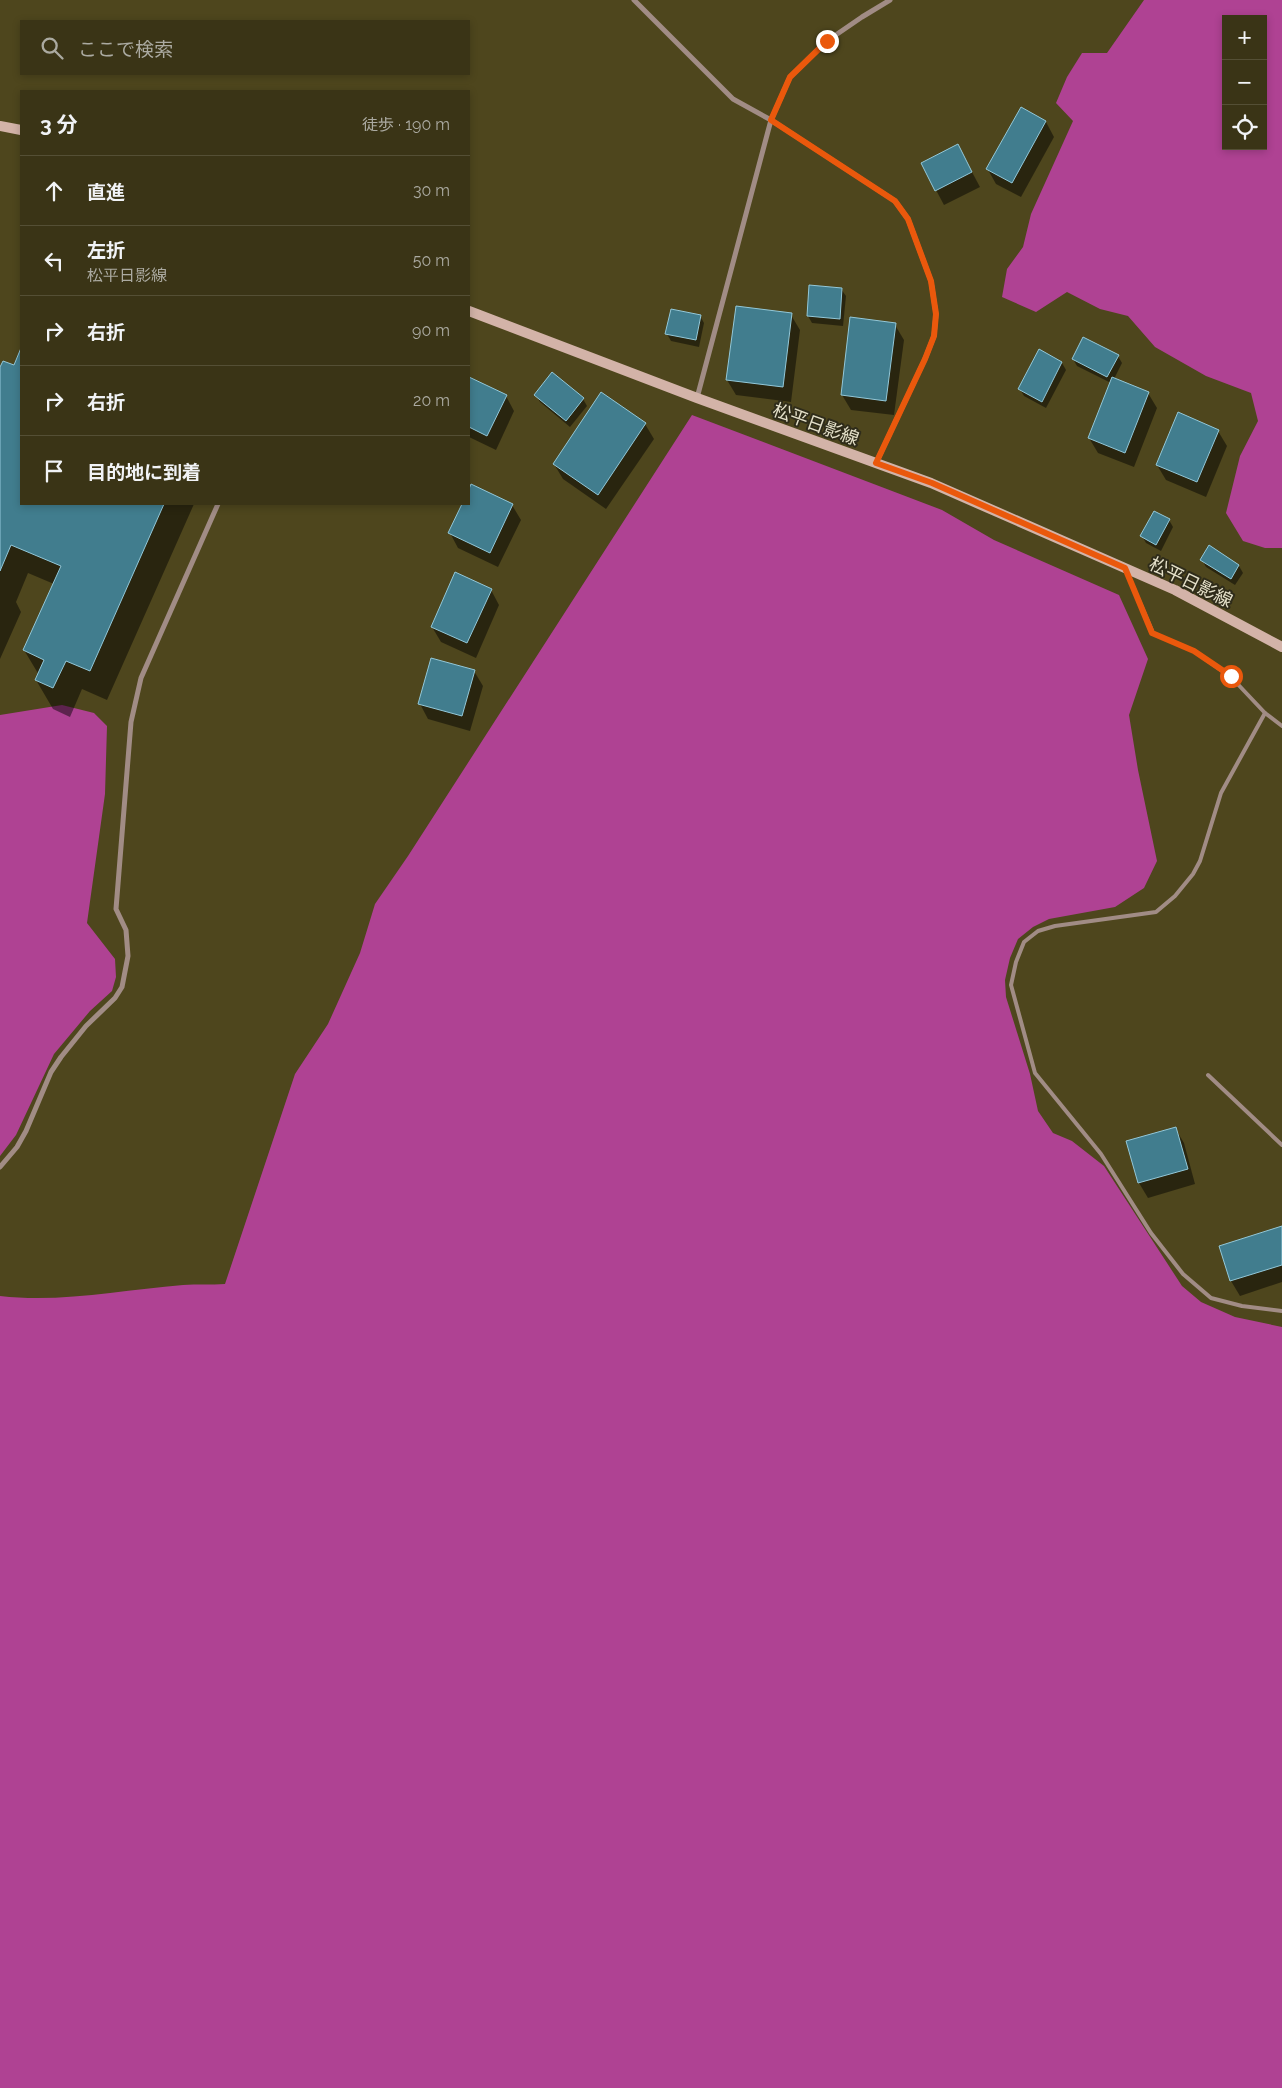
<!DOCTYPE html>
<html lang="ja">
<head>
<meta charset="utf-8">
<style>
	:root { --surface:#3a3416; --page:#413c1f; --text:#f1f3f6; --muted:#abaaa1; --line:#544f35 }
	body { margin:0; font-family:Raleway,"Noto Sans JP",sans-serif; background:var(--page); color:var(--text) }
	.controls { position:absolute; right:15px; top:15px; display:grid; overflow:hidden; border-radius:0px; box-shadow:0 2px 8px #0003 }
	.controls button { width:45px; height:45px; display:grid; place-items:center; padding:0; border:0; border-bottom:1px solid var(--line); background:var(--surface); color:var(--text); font:25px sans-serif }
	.stop { position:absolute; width:15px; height:15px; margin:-11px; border:4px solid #ea580c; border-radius:50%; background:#fff }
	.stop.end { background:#ea580c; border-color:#fff; box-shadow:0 1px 5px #0008 }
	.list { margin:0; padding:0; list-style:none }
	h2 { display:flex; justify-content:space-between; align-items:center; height:65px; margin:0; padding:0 20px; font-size:21px }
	h2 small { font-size:16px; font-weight:400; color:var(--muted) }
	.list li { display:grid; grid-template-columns:32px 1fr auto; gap:15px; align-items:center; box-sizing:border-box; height:70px; padding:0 20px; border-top:1px solid var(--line) }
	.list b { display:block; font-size:19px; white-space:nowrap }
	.list p { margin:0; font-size:16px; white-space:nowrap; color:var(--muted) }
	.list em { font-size:16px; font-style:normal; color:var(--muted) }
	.icon { flex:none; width:28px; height:28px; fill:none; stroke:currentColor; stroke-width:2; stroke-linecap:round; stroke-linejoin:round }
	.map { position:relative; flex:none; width:1282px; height:2088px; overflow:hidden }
	.search { position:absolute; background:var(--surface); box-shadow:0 2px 8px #0003; left:20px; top:20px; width:450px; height:55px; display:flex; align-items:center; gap:12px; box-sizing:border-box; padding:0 18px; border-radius:0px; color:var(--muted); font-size:19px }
	.panel { position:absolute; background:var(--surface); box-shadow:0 2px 8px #0003; left:20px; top:90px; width:450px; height:415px; border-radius:0px }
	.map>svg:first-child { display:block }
	.forest { fill:#af4293; fill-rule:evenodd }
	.shadow { fill:#0007 }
	.building { fill:#417d8e; stroke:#93c8d9 }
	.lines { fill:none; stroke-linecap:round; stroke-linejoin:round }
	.lane { stroke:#a18c85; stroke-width:4 }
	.street { stroke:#a18c85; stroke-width:5 }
	.secondary { stroke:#d3b3a8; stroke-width:10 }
	.route { stroke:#ea580c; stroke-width:6 }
	.labels { text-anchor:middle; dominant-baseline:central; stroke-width:4; stroke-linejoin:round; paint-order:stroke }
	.street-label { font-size:18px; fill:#e5e1ca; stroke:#2f2c1a }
</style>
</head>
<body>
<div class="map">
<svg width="1282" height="2088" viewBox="0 0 1282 2088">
	<rect width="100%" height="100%" fill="#4e461d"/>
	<g class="forest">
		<path d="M1144 0H1282V548H1265L1243 541 1226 513 1240 456 1258 421 1251 393 1206 376 1155 347 1128 316 1100 309 1067 292 1036 312 1002 297 1007 269 1023 247 1031 214 1073 121 1056 103 1067 77 1082 53H1107ZM1226 19H1263V146H1226Z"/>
		<path d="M692 415 942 510 994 540 1119 595 1148 659 1129 715 1138 770 1157 861 1144 888 1115 907 1049 919 1033 927 1018 939 1010 958 1005 980 1006 997 1030 1074 1038 1111 1053 1133 1072 1141 1104 1166 1182 1286 1201 1302 1235 1317 1282 1327V2088H0V1296C61 1303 122 1290 183 1285 197 1284 211 1285 225 1284L295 1074 328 1024 360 953 375 904 408 856Z"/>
		<polygon points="62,705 94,713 107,726 105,794 87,923 115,959 116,977 112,991 90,1011 54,1054 16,1135 0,1156 0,715"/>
	</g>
	<g class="shadow">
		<polygon points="1021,108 1046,122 1054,137 1021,197 996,184 987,168"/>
		<polygon points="958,146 980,187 944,205 936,190"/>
		<polygon points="841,289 846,296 843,326 812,323 808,316"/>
		<polygon points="791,315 800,330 791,402 736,395 727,380"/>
		<polygon points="700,316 704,323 699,347 671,341 667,334"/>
		<polygon points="895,325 904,340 894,415 851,410 842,395"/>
		<polygon points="21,351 21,504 194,504 107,700 82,689 70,717 53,709 36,680 39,675 24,650 54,584 28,573 16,602 21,612 0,659 0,370 14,367"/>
		<polygon points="1039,351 1062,363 1066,370 1046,408 1024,396 1020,389"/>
		<polygon points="1118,356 1122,363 1114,379 1148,393 1157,408 1134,467 1098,453 1089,438 1111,383 1077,366 1073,359"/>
		<polygon points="469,378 506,396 514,411 496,450 469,437"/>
		<polygon points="536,395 583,399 587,406 570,427 540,402"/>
		<polygon points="645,424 654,439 606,509 563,479 554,464"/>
		<polygon points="1218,431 1227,446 1206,497 1166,480 1157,465"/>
		<polygon points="472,486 512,505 521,520 498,567 458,548 450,533 463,504 469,504 469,492"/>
		<polygon points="1169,520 1173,527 1161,551 1146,543 1142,536"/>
		<polygon points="1202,560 1239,566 1243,573 1235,585 1206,567"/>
		<polygon points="491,590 499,605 476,658 441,642 432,627"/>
		<polygon points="474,671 483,686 470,731 428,719 420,704"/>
		<polygon points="1175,1128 1184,1143 1195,1184 1148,1198 1139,1183 1128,1142"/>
		<polygon points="1282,1227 1282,1282 1240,1296 1231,1281 1220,1247"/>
	</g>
	<g class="building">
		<polygon points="1021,107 1046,121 1012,183 986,169"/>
		<polygon points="958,144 972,172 935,191 921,163"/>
		<polygon points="809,285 842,288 840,319 807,316"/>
		<polygon points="736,306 792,313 783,387 726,380"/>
		<polygon points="671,309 701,315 696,340 665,334"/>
		<polygon points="850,317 896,323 886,401 841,395"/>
		<polygon points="1083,337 1119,355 1107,377 1072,359"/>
		<polygon points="21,348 21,504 164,504 90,671 66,661 53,688 35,680 44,660 23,650 61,566 11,545 0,571 0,367 3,361 14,365"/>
		<polygon points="1039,349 1062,362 1042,402 1018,389"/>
		<polygon points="552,372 584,398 566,421 534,395"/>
		<polygon points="469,377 507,395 487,436 469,427"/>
		<polygon points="1112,377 1149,392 1125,453 1088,438"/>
		<polygon points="601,392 646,423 598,495 553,464"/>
		<polygon points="1178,412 1219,430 1197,482 1156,465"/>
		<polygon points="471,484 513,504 490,553 448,533 462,504 469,504 469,489"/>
		<polygon points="1154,511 1170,519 1156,545 1140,536"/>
		<polygon points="1209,545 1239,565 1231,579 1200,560"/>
		<polygon points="455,572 492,589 467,643 431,627"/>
		<polygon points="431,658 475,670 462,716 418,704"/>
		<polygon points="1176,1127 1188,1169 1138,1183 1126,1141"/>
		<polygon points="1282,1226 1282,1265 1230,1281 1219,1246"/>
	</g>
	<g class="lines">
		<g class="lane">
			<polyline points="1126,570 1153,633 1194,651 1231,677 1265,713 1282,726"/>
			<polyline points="1265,713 1221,793 1200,861 1193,874 1175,896 1156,912 1055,926 1038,931 1024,942 1016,962 1011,985 1035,1073 1101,1154 1151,1233 1183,1274 1211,1298 1242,1306 1282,1311"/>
			<polyline points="1208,1075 1282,1145"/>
		</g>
		<g class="street">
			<polyline points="634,0 733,99 771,120 895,201 908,219 931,281 936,314 934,336 925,359 876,463"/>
			<polyline points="697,398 771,120 790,77 827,41 862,17 890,0"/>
			<polyline points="0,1167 17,1147 26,1131 51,1072 61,1057 86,1026 115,998 122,987 128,956 126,930 116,909 131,722 141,678 218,504"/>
		</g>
		<g class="secondary">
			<polyline points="0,126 21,130"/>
			<polyline points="469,311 697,398 931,483 1175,590 1282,647"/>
		</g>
	</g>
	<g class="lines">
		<polyline class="route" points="827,41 790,77 771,120 895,201 908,219 931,281 936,314 934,336 925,359 876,463 932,483 1125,568 1152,633 1194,651 1231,676"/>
	</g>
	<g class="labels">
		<g class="street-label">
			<text transform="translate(816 424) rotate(20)">松平日影線</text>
			<text transform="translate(1191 582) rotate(26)">松平日影線</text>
		</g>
	</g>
</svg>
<div class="controls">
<button>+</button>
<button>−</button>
<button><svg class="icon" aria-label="locate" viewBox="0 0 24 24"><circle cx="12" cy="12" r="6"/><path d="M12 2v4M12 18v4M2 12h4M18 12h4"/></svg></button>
</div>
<div class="stop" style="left:1231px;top:676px"></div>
<div class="stop end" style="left:827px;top:41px"></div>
<div class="search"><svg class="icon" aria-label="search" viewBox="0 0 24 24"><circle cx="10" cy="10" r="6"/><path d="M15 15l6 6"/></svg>ここで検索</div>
<section class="panel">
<h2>3 分<small>徒歩 · 190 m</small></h2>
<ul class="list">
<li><svg class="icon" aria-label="ahead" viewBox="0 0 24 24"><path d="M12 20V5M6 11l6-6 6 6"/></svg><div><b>直進</b></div><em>30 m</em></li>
<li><svg class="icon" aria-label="left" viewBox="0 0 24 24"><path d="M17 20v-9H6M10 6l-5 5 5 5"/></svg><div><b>左折</b><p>松平日影線</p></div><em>50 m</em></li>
<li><svg class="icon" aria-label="right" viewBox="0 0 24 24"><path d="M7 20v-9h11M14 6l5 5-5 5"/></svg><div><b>右折</b></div><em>90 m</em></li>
<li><svg class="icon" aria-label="right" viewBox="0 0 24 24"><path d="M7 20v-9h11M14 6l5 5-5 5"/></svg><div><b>右折</b></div><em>20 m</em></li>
<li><svg class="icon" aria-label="arrive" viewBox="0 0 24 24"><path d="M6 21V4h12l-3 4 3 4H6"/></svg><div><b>目的地に到着</b></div></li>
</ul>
</section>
</div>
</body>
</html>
